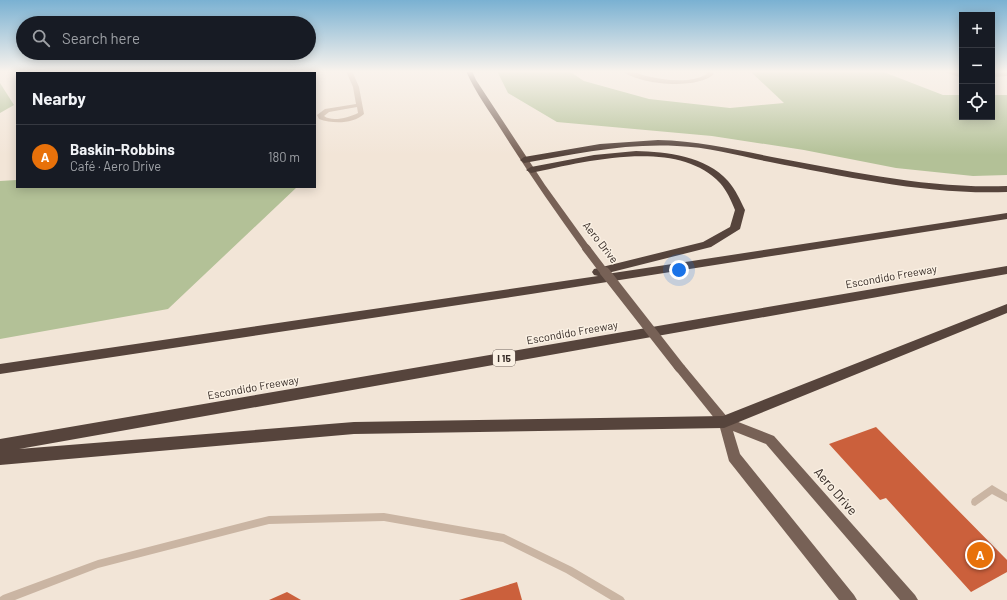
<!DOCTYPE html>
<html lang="en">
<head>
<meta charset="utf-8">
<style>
	:root { --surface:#171b24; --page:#20242c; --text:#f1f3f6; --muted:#9ea1a6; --line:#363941; --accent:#90abae }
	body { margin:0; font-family:Barlow,sans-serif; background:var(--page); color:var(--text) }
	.controls { position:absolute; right:12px; top:12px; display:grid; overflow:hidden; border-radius:0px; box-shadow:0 2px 10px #0003 }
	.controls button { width:36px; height:36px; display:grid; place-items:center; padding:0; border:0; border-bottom:1px solid var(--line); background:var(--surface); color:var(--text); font:20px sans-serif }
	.you { position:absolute; left:679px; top:270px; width:14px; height:14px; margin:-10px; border:3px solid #fff; border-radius:50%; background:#1a73e8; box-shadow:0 0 0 6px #1a73e833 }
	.badge { display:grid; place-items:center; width:26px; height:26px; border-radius:50%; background:var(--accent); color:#fff; font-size:13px; font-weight:700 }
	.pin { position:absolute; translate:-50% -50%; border:2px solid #fff; box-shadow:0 1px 4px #0006 }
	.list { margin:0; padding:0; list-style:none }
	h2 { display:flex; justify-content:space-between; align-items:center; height:52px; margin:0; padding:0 16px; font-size:17px }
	h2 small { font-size:13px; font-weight:400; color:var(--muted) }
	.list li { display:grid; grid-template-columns:26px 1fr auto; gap:12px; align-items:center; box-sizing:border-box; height:64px; padding:0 16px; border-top:1px solid var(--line) }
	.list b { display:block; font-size:15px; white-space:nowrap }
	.list p { margin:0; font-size:13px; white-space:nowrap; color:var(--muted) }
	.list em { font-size:13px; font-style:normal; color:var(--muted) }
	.icon { flex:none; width:22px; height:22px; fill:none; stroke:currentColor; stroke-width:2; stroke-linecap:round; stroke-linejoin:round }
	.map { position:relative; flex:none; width:1007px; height:600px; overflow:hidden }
	.search { position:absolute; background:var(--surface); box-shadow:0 2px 10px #0003; left:16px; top:16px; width:300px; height:44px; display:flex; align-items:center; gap:10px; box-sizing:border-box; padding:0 14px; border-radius:22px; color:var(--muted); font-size:15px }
	.panel { position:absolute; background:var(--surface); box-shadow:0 2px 10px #0003; left:16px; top:72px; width:300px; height:116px; border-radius:0px }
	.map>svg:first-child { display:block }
	.green { fill:#b3c197 }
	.building { fill:#cb603c }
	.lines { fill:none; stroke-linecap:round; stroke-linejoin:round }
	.lane { fill:#cab5a3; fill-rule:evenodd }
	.street { fill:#cab5a3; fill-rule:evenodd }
	.primary { fill:#776156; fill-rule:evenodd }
	.highway { fill:#56443c; fill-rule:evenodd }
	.primary-bridge-far1 { stroke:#776156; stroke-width:8 }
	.primary-bridge { stroke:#776156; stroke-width:10 }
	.labels { text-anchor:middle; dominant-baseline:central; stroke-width:3; stroke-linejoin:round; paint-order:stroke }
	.shield { fill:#faf0e3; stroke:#70655e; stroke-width:1 }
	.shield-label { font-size:10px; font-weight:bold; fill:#352a25 }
	.street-label { font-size:11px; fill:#352a25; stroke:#faf0e3 }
	.near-street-label { font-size:13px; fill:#352a25; stroke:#faf0e3 }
</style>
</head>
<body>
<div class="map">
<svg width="1007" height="600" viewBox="0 0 1007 600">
	<rect width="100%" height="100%" fill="#f2e5d7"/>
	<g class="green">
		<polygon points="195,71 269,71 288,73 189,73"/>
		<polygon points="497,71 569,71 584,81 649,99 730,108 784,103 750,71 881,71 943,95 962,95 962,117 992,117 992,95 1007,95 1007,175 973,176 896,168 804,150 712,136 557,122 508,93"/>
		<polygon points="0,83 14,105 0,113"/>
		<polygon points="17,180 17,187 297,187 168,309 0,339 0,181"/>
	</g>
	<g class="building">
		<polygon points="876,427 1007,560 1007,572 971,592 886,498 880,500 829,444"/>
		<polygon points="517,582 522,600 459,600"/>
		<polygon points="287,592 301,600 269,600"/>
	</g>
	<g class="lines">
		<g class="lane">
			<polygon points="992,485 1007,494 1007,502 992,494 975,506 972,505 971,502 972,499"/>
			<polygon points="384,513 504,534 572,567 623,597 625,600 611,600 566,573 503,542 384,521 269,524 98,568 15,600 0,600 0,597 3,595 98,560 269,516"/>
		</g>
		<g class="street">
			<rect x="45" y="71" width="6" height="2"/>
			<path d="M346 71H352L359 87 364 114C353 124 333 124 319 119L317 115 325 109 356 104 353 87ZM357 107 358 113C348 118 332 122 324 116L329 112Z"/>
			<path d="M622 71C631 70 638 74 646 76 665 80 690 84 707 74L705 71H711L714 74C697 90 640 85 622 71Z"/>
			<polygon points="942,71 951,71 962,74 962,78"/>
			<polygon points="1007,72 1007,76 992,77 992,73"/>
		</g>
		<g class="primary">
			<path d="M466 71H472L476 80 545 185 589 246 591 248 589 250H583C555 211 528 172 502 131 490 112 475 92 466 71Z"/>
			<polygon points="680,364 684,365 728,418 774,436 915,595 918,600 900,600 766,444 733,431 740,454 854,595 857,600 839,600 729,461 719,424 674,368 676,365"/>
		</g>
		<g class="highway">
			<path d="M658 140C697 141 734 149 772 157 849 171 928 189 1007 186V192C928 195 847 177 770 162 739 156 709 147 677 146 626 143 574 154 524 163L520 160 524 157 600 144Z"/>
			<path d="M636 151C667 152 706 156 728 181 736 190 740 200 745 210L740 229 711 247 600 275 1007 213V219L531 294 0 374V364L598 276 594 275 592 272 594 269 703 242 730 227 735 210C731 200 727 191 720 183 677 137 584 162 531 173L526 170 531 167 594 155Z"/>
			<polygon points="1007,266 1007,274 19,449 354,422 723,416 1007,304 1007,313 724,428 354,434 0,465 0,439"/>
		</g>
		<polyline class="primary-bridge-far1" points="586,248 605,273"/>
		<polyline class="primary-bridge" points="605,272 680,368"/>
	</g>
	<linearGradient id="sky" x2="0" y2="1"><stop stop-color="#7ab1d2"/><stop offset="0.46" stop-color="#f9f3ed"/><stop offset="1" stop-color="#f9f3ed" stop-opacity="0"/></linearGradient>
	<rect width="1007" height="155" fill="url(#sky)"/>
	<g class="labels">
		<rect class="shield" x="493" y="350" width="22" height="16" rx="3"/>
		<g class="shield-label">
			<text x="504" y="358">I 15</text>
		</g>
		<g class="street-label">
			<text transform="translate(601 242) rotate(52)">Aero Drive</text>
			<text transform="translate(891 276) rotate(-10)">Escondido Freeway</text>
			<text transform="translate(572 332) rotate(-10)">Escondido Freeway</text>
			<text transform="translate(253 387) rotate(-10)">Escondido Freeway</text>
		</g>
		<g class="near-street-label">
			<text transform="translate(836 491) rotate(49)">Aero Drive</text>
		</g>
	</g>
</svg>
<div class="controls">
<button>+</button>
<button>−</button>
<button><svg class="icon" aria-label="locate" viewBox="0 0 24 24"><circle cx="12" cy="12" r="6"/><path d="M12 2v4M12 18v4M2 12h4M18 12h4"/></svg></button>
</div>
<div class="you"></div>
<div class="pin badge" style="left:980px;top:555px;background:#e8710a">A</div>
<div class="search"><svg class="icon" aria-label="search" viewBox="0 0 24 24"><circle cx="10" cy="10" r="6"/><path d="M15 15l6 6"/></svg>Search here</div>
<section class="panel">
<h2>Nearby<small></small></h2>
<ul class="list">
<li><span class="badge" style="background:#e8710a">A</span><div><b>Baskin-Robbins</b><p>Café · Aero Drive</p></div><em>180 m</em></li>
</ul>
</section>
</div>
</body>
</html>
